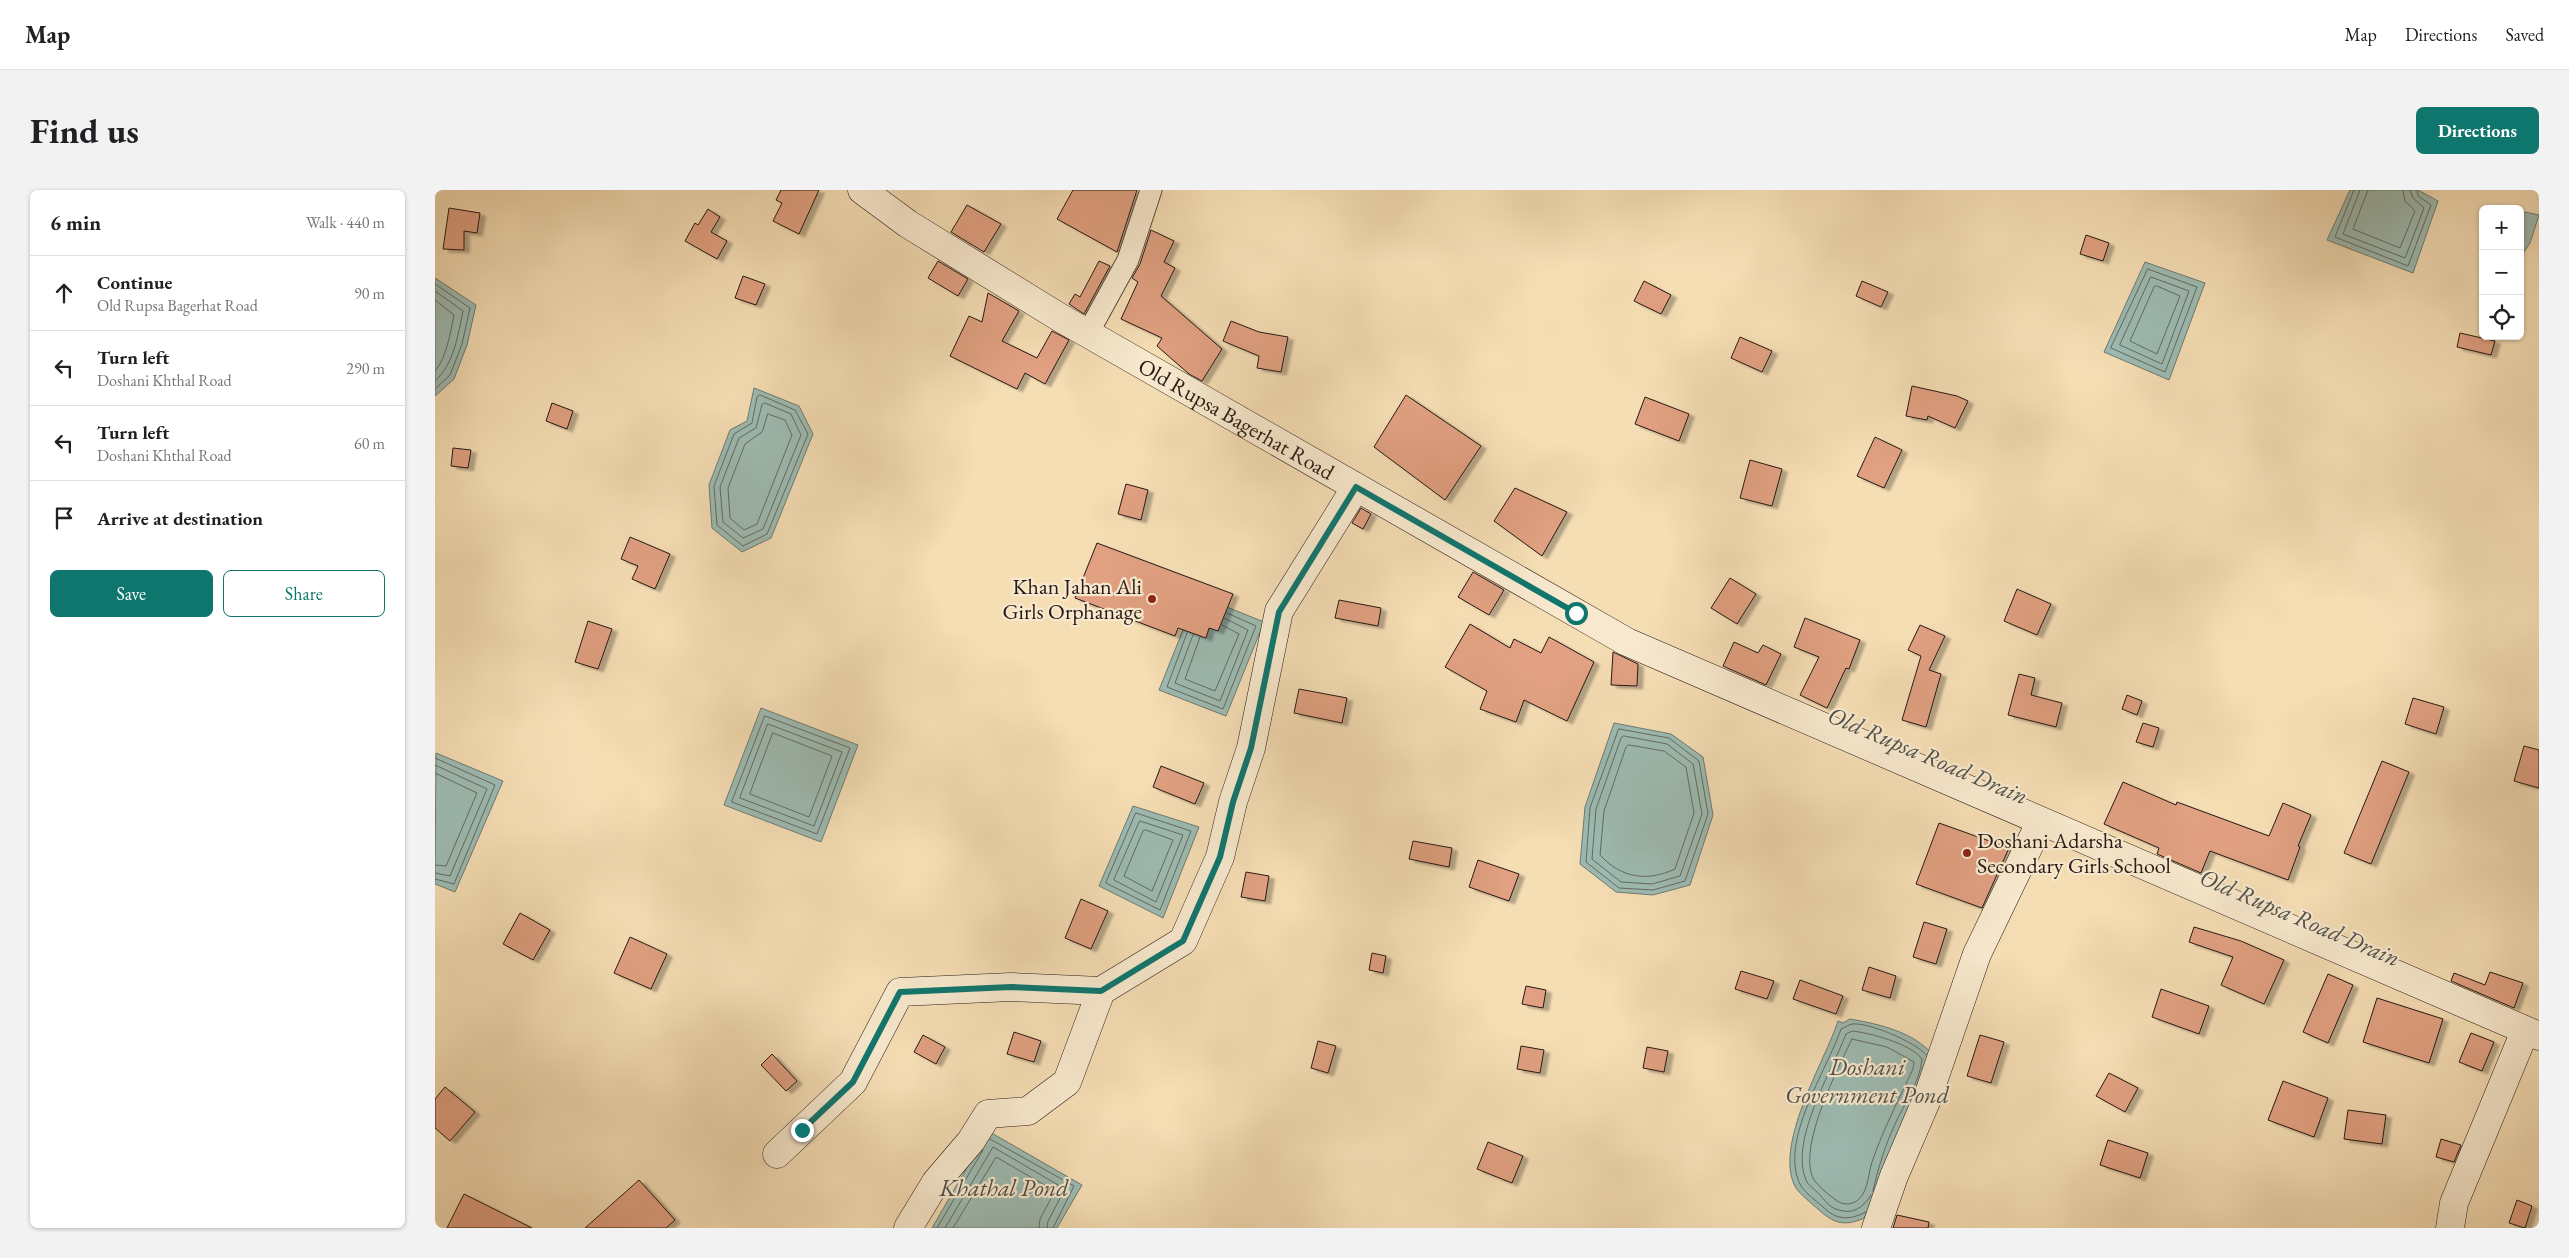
<!DOCTYPE html>
<html lang="en">
<head>
<meta charset="utf-8">
<style>
	:root { --surface:#fff; --page:#f2f2f2; --text:#202124; --muted:#757577; --line:#e0e0e0; --accent:#0f766e }
	body { margin:0; font-family:"EB Garamond",serif; background:var(--page); color:var(--text) }
	.controls { position:absolute; right:15px; top:15px; display:grid; overflow:hidden; border-radius:8px; box-shadow:0 1px 4px #0004 }
	.controls button { width:45px; height:45px; display:grid; place-items:center; padding:0; border:0; border-bottom:1px solid var(--line); background:var(--surface); color:var(--text); font:25px sans-serif }
	.stop { position:absolute; width:15px; height:15px; margin:-11px; border:4px solid #0f766e; border-radius:50%; background:#fff }
	.stop.end { background:#0f766e; border-color:#fff; box-shadow:0 1px 5px #0008 }
	.list { margin:0; padding:0; list-style:none }
	h2 { display:flex; justify-content:space-between; align-items:center; height:65px; margin:0; padding:0 20px; font-size:21px }
	h2 small { font-size:16px; font-weight:400; color:var(--muted) }
	.list li { display:grid; grid-template-columns:32px 1fr auto; gap:15px; align-items:center; box-sizing:border-box; height:75px; padding:0 20px; border-top:1px solid var(--line) }
	.list b { display:block; font-size:19px; white-space:nowrap }
	.list p { margin:0; font-size:16px; white-space:nowrap; color:var(--muted) }
	.list em { font-size:16px; font-style:normal; color:var(--muted) }
	.actions { display:flex; gap:10px; padding:15px 20px }
	.actions a { flex:1; padding:11px 0; border:1px solid var(--accent); border-radius:8px; text-align:center; font-size:18px; color:var(--accent) }
	.actions .main { background:var(--accent); color:#fff }
	.icon { flex:none; width:28px; height:28px; fill:none; stroke:currentColor; stroke-width:2; stroke-linecap:round; stroke-linejoin:round }
	.map { position:relative; flex:none; width:2104px; height:1038px; overflow:hidden; border-radius:8px }
	header { display:flex; align-items:center; gap:30px; box-sizing:border-box; height:70px; padding:0 25px; background:var(--surface); border-bottom:1px solid var(--line) }
	header strong { font-size:24px }
	nav { display:flex; gap:28px; margin-inline-start:auto; font-size:18px }
	.intro { display:flex; align-items:center; justify-content:space-between; box-sizing:border-box; height:120px; padding:0 30px }
	h1 { margin:0; font-size:35px }
	.button { padding:12px 22px; border-radius:8px; background:var(--accent); color:#fff; font-size:18px; font-weight:700 }
	main { display:flex; gap:30px; padding:0 30px }
	aside { flex:1; background:var(--surface); border-radius:8px; box-shadow:0 1px 4px #0004 }
	.map>svg:first-child { display:block }
	.water { fill:#9dbbb2; stroke:#6d7a73 }
	.lines { fill:none; stroke-linecap:round; stroke-linejoin:round }
	.shore { stroke:#626a64; stroke-width:1 }
	.building { fill:#e0a081; stroke:#261915; filter:url(#shadow) }
	.street-casing { stroke:#5a4a3d; stroke-width:23 }
	.secondary-casing { stroke:#261915; stroke-width:29 }
	.street { stroke:#f8e9ce; stroke-width:21 }
	.secondary { stroke:#f8e9ce; stroke-width:28 }
	.route { stroke:#0f766e; stroke-width:6 }
	.poi-dot { fill:#8f2418; stroke:#f8e9ce; stroke-width:2 }
	.labels { text-anchor:middle; dominant-baseline:central; stroke-width:4.5; stroke-linejoin:round; paint-order:stroke }
	.street-label { font-size:22px; fill:#261915; stroke:#f8e9ce }
	.poi-label { font-size:22px; fill:#261915; stroke:#f8e9ce; text-anchor:end }
	.water-label { font-size:24px; font-style:italic; fill:#50524c; stroke:#f8e9ce }
</style>
</head>
<body>
<header>
<strong>Map</strong>
<nav><a>Map</a><a>Directions</a><a>Saved</a></nav>
</header>
<div class="intro"><h1>Find us</h1><a class="button">Directions</a></div>
<main>
<aside>
<h2>6 min<small>Walk · 440 m</small></h2>
<ul class="list">
<li><svg class="icon" aria-label="ahead" viewBox="0 0 24 24"><path d="M12 20V5M6 11l6-6 6 6"/></svg><div><b>Continue</b><p>Old Rupsa Bagerhat Road</p></div><em>90 m</em></li>
<li><svg class="icon" aria-label="left" viewBox="0 0 24 24"><path d="M17 20v-9H6M10 6l-5 5 5 5"/></svg><div><b>Turn left</b><p>Doshani Khthal Road</p></div><em>290 m</em></li>
<li><svg class="icon" aria-label="left" viewBox="0 0 24 24"><path d="M17 20v-9H6M10 6l-5 5 5 5"/></svg><div><b>Turn left</b><p>Doshani Khthal Road</p></div><em>60 m</em></li>
<li><svg class="icon" aria-label="arrive" viewBox="0 0 24 24"><path d="M6 21V4h12l-3 4 3 4H6"/></svg><div><b>Arrive at destination</b></div></li>
</ul>
<div class="actions"><a class="main">Save</a><a>Share</a></div>
</aside>
<div class="map">
<svg width="2104" height="1038" viewBox="0 0 2104 1038">
	<defs>
		<filter id="shadow"><feDropShadow dx="5.5" dy="3" stdDeviation="1" flood-color="#0004"/></filter>
	</defs>
	<rect width="100%" height="100%" fill="#f5ddb4"/>
	<filter id="stains"><feTurbulence type="fractalNoise" baseFrequency=".004" numOctaves="4"/><feColorMatrix values="0 0 0 0 .2 0 0 0 0 .09 0 0 0 0 .02 0 0 0 .5 -.17"/></filter>
	<radialGradient id="worn" r=".72"><stop offset=".6" stop-color="#630" stop-opacity="0"/><stop offset="1" stop-color="#630" stop-opacity=".3"/></radialGradient>
	<g class="water">
		<polygon points="1915,0 1983,0 2003,11 1978,83 1892,50"/>
		<polygon points="2085,21 2104,25 2095,53 2085,68"/>
		<polygon points="1710,72 1770,93 1734,190 1669,162"/>
		<polygon points="0,88 41,115 32,155 19,189 0,206"/>
		<polygon points="319,198 364,216 378,244 336,348 307,362 277,338 274,295 295,240 312,231"/>
		<polygon points="762,405 829,432 791,526 724,500"/>
		<polygon points="326,518 423,555 386,652 289,615"/>
		<polygon points="1179,533 1236,544 1268,567 1278,625 1255,695 1218,705 1181,702 1145,674 1150,617"/>
		<polygon points="1,563 68,591 20,702 0,694"/>
		<polygon points="698,616 764,637 728,728 664,696"/>
		<path d="M1415 829C1444 834 1479 842 1498 865L1436 1025C1415 1035 1403 1038 1383 1019 1376 1013 1366 1005 1361 998 1337 957 1390 871 1403 831L1408 833Z"/>
		<polygon points="553,941 647,995 622,1038 497,1038"/>
	</g>
	<g class="lines">
		<g class="shore">
			<polyline points="1919,0 1900,47 1973,76 1996,15 1983,6 1982,0"/>
			<polyline points="1925,0 1908,44 1970,68 1989,18 1978,8 1975,0"/>
			<polyline points="1933,0 1918,39 1965,58 1980,21 1970,11 1968,0"/>
			<polygon points="1713,79 1762,97 1730,182 1676,158"/>
			<polygon points="1716,87 1754,101 1727,174 1685,155"/>
			<polyline points="0,94 35,118 27,154 15,185 0,199"/>
			<polygon points="1722,96 1745,106 1722,164 1695,151 1719,97"/>
			<path d="M0 101 28 121C23 145 19 174 0 191"/>
			<path d="M0 110 19 125C16 140 11 170 0 181"/>
			<polygon points="325,205 360,220 373,244 332,344 308,356 282,335 279,296 299,244 317,233 322,207"/>
			<polygon points="330,213 356,224 366,245 328,339 308,348 288,332 285,297 304,248 321,238 327,215"/>
			<polygon points="333,224 350,230 357,245 322,334 309,340 295,328 293,298 310,254 327,242"/>
			<polyline points="752,443 732,497 788,519 821,436 792,423"/>
			<polyline points="758,445 740,493 785,511 813,440 789,428"/>
			<polyline points="765,447 750,489 780,501 804,444 787,435"/>
			<polygon points="330,526 415,558 382,644 297,612"/>
			<polygon points="333,534 407,562 379,636 305,608"/>
			<polygon points="1184,539 1234,548 1264,571 1273,624 1250,691 1218,700 1184,698 1151,672 1155,618"/>
			<polygon points="338,543 397,566 374,627 315,604"/>
			<polygon points="1189,546 1232,554 1258,574 1267,624 1245,686 1217,694 1186,692 1157,669 1161,619 1186,548"/>
			<path d="M1194 555 1229 561 1251 577 1259 623 1240 679C1212 692 1186 688 1165 665L1169 621 1191 557Z"/>
			<polyline points="0,568 60,595 19,694 0,689"/>
			<polyline points="0,575 52,599 15,686 0,683"/>
			<polyline points="0,583 42,603 11,676 0,675"/>
			<polygon points="701,623 756,641 725,720 671,693"/>
			<polygon points="705,631 748,645 721,712 679,690"/>
			<polygon points="711,640 738,650 717,701 689,686 708,641"/>
			<path d="M1417 849 1452 857 1479 872 1478 879C1464 909 1449 938 1438 969 1433 982 1434 998 1425 1008 1419 1015 1408 1016 1401 1010 1394 1005 1380 994 1377 986 1365 953 1402 880 1417 849Z"/>
			<polyline points="555,949 639,996 618,1038"/>
			<path d="M1436 1005C1427 1019 1417 1025 1401 1019 1394 1017 1389 1009 1384 1004 1380 1000 1373 995 1371 990 1354 951 1397 881 1411 844L1417 841C1436 843 1476 854 1487 869 1485 892 1469 914 1460 934 1450 956 1443 978 1438 1001"/>
			<path d="M1431 1022C1413 1031 1401 1030 1387 1016 1380 1010 1369 1002 1365 994 1344 951 1392 880 1406 839 1409 838 1413 835 1417 834 1433 832 1481 852 1491 865"/>
			<polyline points="502,1038 548,960"/>
			<polyline points="510,1038 558,957 630,999 613,1031 612,1038"/>
			<polyline points="518,1038 561,967 620,1001 605,1029 604,1038"/>
		</g>
	</g>
	<g class="building">
		<polygon points="346,0 384,0 364,44 338,31 347,13 341,10"/>
		<polygon points="638,0 702,0 682,62 622,29"/>
		<polygon points="532,15 566,34 549,62 516,42"/>
		<polygon points="14,18 45,23 42,43 29,41 29,60 8,59"/>
		<polygon points="273,19 285,27 276,42 292,51 282,69 250,51 260,33 263,35"/>
		<polygon points="716,40 739,51 729,72 740,78 726,106 787,159 767,191 754,184 722,156 727,148 686,129 703,92 697,88 705,74"/>
		<polygon points="1651,45 1674,53 1668,71 1645,64"/>
		<polygon points="503,71 533,89 523,106 493,88"/>
		<polygon points="664,71 675,76 649,124 634,114 640,104 645,107"/>
		<polygon points="308,86 330,94 321,115 300,108"/>
		<polygon points="1209,91 1236,105 1226,124 1199,111"/>
		<polygon points="1427,91 1453,102 1446,117 1421,106"/>
		<polygon points="553,103 584,121 567,151 602,168 617,141 634,150 610,194 590,183 582,199 515,166 534,126 547,132"/>
		<polygon points="796,131 824,142 853,147 846,182 822,178 824,166 788,151"/>
		<polygon points="2025,143 2060,151 2056,165 2022,157"/>
		<polygon points="1305,147 1337,161 1327,182 1296,168"/>
		<polygon points="1477,196 1522,206 1533,211 1520,238 1493,226 1492,230 1471,226"/>
		<polygon points="971,205 1046,256 1010,310 939,257"/>
		<polygon points="1210,207 1254,224 1244,251 1200,234"/>
		<polygon points="117,213 138,221 132,239 111,231"/>
		<polygon points="1440,247 1467,260 1449,298 1422,286"/>
		<polygon points="18,258 36,260 33,278 16,276"/>
		<polygon points="1315,270 1347,279 1337,316 1305,308"/>
		<polygon points="691,294 713,300 706,330 683,324"/>
		<polygon points="1080,298 1132,322 1107,366 1059,331"/>
		<polygon points="926,318 936,324 928,339 917,333"/>
		<polygon points="195,347 235,364 220,399 197,389 203,376 186,369"/>
		<polygon points="662,353 798,404 783,441 774,438 771,448 743,438 740,446 640,408"/>
		<polygon points="1038,382 1069,400 1054,425 1023,407"/>
		<polygon points="1295,388 1321,404 1302,434 1276,418"/>
		<polygon points="1582,399 1616,414 1602,445 1569,431"/>
		<polygon points="904,410 946,418 943,436 900,428"/>
		<polygon points="1370,428 1425,450 1414,479 1411,478 1392,518 1365,505 1384,467 1359,457"/>
		<polygon points="153,431 177,439 163,479 140,472"/>
		<polygon points="1035,434 1075,458 1079,449 1106,463 1114,447 1159,472 1132,531 1089,510 1081,532 1045,519 1052,501 1010,477"/>
		<polygon points="1485,435 1510,446 1494,480 1506,484 1491,537 1467,530 1486,466 1473,460"/>
		<polygon points="1299,452 1323,463 1328,455 1346,464 1331,495 1288,476"/>
		<polygon points="1178,462 1203,474 1202,496 1176,495"/>
		<polygon points="1584,484 1600,488 1596,505 1627,513 1621,537 1573,525"/>
		<polygon points="864,499 912,508 907,533 859,523"/>
		<polygon points="1692,505 1707,511 1702,525 1687,519"/>
		<polygon points="1978,508 2009,517 2001,544 1970,534"/>
		<polygon points="1708,533 1724,538 1718,557 1701,552"/>
		<polygon points="2089,556 2104,560 2104,598 2079,591"/>
		<polygon points="1947,571 1974,582 1936,674 1909,663"/>
		<polygon points="726,576 769,593 760,614 718,597"/>
		<polygon points="1688,592 1741,615 1742,612 1834,646 1848,613 1876,625 1863,656 1865,657 1853,690 1775,661 1766,683 1722,664 1724,658 1669,634"/>
		<polygon points="1504,633 1574,658 1547,718 1481,694"/>
		<polygon points="978,651 1017,658 1014,677 974,669"/>
		<polygon points="1043,670 1084,684 1074,711 1034,697"/>
		<polygon points="811,682 834,686 830,711 806,707"/>
		<polygon points="646,709 673,721 656,759 630,748"/>
		<polygon points="85,723 115,740 98,770 68,754"/>
		<polygon points="1489,732 1512,739 1501,774 1478,767"/>
		<polygon points="1759,737 1806,751 1849,770 1829,814 1786,795 1798,767 1754,752"/>
		<polygon points="195,747 232,764 216,799 179,783"/>
		<polygon points="937,763 951,766 948,783 934,780"/>
		<polygon points="1434,777 1461,786 1455,808 1427,800"/>
		<polygon points="1306,781 1339,791 1332,809 1300,799"/>
		<polygon points="2055,782 2088,793 2079,818 2016,791 2019,783 2050,795"/>
		<polygon points="1893,784 1918,795 1893,853 1868,842"/>
		<polygon points="1365,790 1408,806 1401,824 1358,809"/>
		<polygon points="1091,796 1111,800 1108,818 1087,814"/>
		<polygon points="1726,799 1774,816 1764,844 1717,827"/>
		<polygon points="1942,808 2008,829 1994,873 1928,852"/>
		<polygon points="579,842 606,851 599,872 572,864"/>
		<polygon points="2036,843 2059,852 2047,881 2024,872"/>
		<polygon points="488,845 510,857 501,874 479,862"/>
		<polygon points="1545,845 1569,852 1556,893 1532,886"/>
		<polygon points="883,851 901,856 893,883 876,878"/>
		<polygon points="1086,856 1109,860 1105,883 1082,879"/>
		<polygon points="1212,857 1233,861 1229,882 1208,878"/>
		<polygon points="337,864 362,891 351,901 326,875"/>
		<polygon points="1674,883 1703,898 1690,922 1661,906"/>
		<polygon points="1848,891 1893,908 1879,947 1833,930"/>
		<polygon points="10,897 40,922 15,951 0,938 0,909"/>
		<polygon points="1913,920 1951,925 1947,954 1909,949"/>
		<polygon points="2006,949 2026,955 2019,972 2001,967"/>
		<polygon points="1673,950 1713,963 1705,988 1665,975"/>
		<polygon points="1053,952 1088,966 1077,993 1042,979"/>
		<polygon points="204,990 240,1030 231,1038 150,1038"/>
		<polygon points="29,1004 97,1038 12,1038"/>
		<polygon points="2082,1010 2097,1016 2090,1038 2074,1033"/>
		<polygon points="1462,1025 1494,1032 1493,1038 1458,1038"/>
	</g>
	<g class="lines">
		<g class="street-casing">
			<polyline id="street" points="653,143 693,70 716,0"/>
		</g>
		<g class="secondary-casing">
			<g id="secondary">
				<path id="s1" d="M427 0 473 34 624 127 1192 452 2104 846"/>
				<polyline points="342,964 418,892 465,802 576,797 666,801"/>
				<polyline points="473,1038 501,992 536,951 553,924 593,921 632,892 666,801 748,751 785,667 798,612 816,558 844,421 921,297"/>
				<polyline points="1441,1038 1459,986 1492,909 1542,764 1604,635"/>
				<polyline points="2015,1038 2019,1013 2090,841"/>
			</g>
		</g>
		<use href="#street" class="street"/>
		<use href="#secondary" class="secondary"/>
	</g>
	<g class="lines">
		<polyline class="route" points="367,940 418,892 465,802 576,797 666,801 748,751 785,667 798,612 816,558 844,422 921,297 1141,423"/>
	</g>
	<g class="poi-dot">
		<circle cx="717" cy="409" r="5"/>
		<circle cx="1532" cy="663" r="5"/>
	</g>
	<g class="labels">
		<g class="street-label">
			<text stroke="none"><textPath href="#s1" startOffset="439">Old Rupsa Bagerhat Road</textPath></text>
		</g>
		<g class="poi-label">
			<text x="707" y="396">Khan Jahan Ali<tspan x="707" dy="25">Girls Orphanage</tspan></text>
			<text x="1542" y="650" text-anchor="start">Doshani Adarsha<tspan x="1542" dy="25">Secondary Girls School</tspan></text>
		</g>
		<g class="water-label">
			<text transform="translate(1493 565) rotate(23)">Old Rupsa Road Drain</text>
			<text transform="translate(1865 727) rotate(23)">Old Rupsa Road Drain</text>
			<text x="1432" y="876">Doshani<tspan x="1432" dy="28">Government Pond</tspan></text>
			<text x="569" y="997">Khathal Pond</text>
		</g>
	</g>
	<rect width="100%" height="100%" filter="url(#stains)"/>
	<rect width="100%" height="100%" fill="url(#worn)"/>
</svg>
<div class="controls">
<button>+</button>
<button>−</button>
<button><svg class="icon" aria-label="locate" viewBox="0 0 24 24"><circle cx="12" cy="12" r="6"/><path d="M12 2v4M12 18v4M2 12h4M18 12h4"/></svg></button>
</div>
<div class="stop" style="left:1141px;top:423px"></div>
<div class="stop end" style="left:367px;top:940px"></div>
</div>
</main>
</body>
</html>
